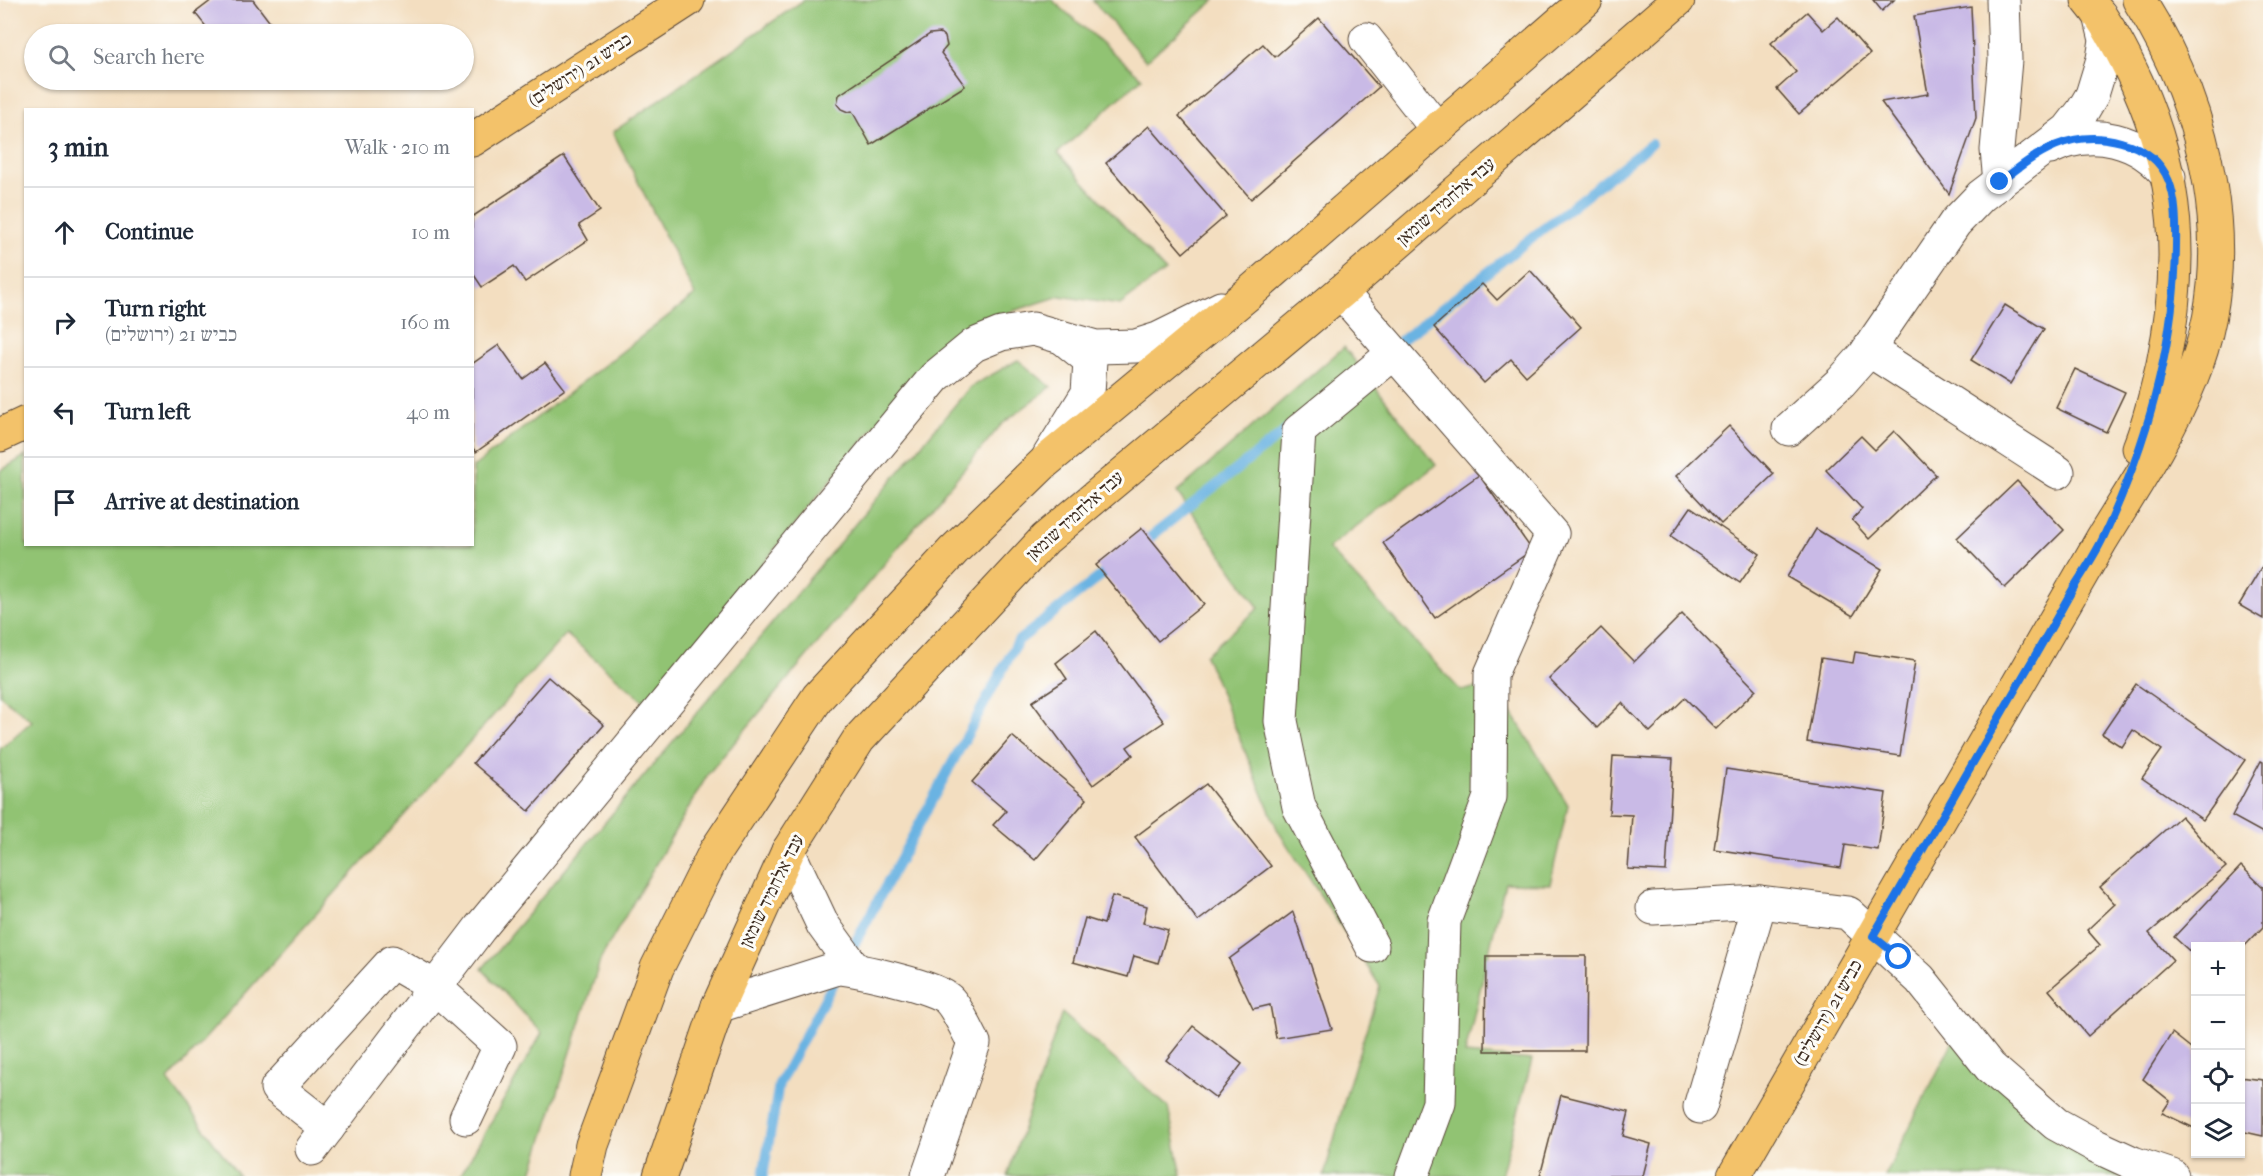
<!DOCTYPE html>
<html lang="en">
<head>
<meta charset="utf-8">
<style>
	:root { --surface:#fff; --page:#f2f2f3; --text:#1f2937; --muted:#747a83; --line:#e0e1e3 }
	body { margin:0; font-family:"IM FELL French Canon","Frank Ruhl Libre",serif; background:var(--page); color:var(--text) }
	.controls { position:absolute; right:18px; bottom:18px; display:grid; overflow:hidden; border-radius:0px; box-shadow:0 2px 4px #0004 }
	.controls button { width:54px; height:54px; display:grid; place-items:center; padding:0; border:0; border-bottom:2px solid var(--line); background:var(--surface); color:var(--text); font:30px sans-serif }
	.stop { position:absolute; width:18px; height:18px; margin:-14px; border:4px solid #1a73e8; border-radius:50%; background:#fff }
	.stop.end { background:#1a73e8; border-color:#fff; box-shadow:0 2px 6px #0008 }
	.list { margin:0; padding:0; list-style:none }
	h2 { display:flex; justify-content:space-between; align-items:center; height:78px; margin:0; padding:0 24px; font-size:26px }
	h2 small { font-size:20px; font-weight:400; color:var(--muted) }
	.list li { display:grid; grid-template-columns:39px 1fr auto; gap:18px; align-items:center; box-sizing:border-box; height:90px; padding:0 24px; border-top:2px solid var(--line) }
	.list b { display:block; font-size:22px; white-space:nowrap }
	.list p { margin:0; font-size:20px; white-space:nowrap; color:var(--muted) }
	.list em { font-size:20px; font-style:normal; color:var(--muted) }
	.icon { flex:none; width:33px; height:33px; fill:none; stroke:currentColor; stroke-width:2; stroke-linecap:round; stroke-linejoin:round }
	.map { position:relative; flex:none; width:2263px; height:1176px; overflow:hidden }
	.search { position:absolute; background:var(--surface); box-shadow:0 2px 4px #0004; left:24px; top:24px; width:450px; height:66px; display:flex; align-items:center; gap:15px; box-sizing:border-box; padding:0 21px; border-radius:33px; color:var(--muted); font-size:22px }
	.panel { position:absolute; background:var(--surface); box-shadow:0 2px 4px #0004; left:24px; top:108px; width:450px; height:438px; border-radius:0px }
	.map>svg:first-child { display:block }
	.grass { fill:#91c373; stroke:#667648; stroke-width:1.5 }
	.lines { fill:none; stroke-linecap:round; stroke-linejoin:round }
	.stream { stroke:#6ab3e2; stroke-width:10 }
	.building { fill:#c9bae6 }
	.minor-casing { stroke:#574536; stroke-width:35 }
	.major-casing { stroke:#574536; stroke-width:35 }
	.minor { stroke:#fff; stroke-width:33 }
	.major { stroke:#f3c26a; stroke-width:33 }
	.route { stroke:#1a73e8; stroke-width:8 }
	.labels { text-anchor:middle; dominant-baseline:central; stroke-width:6; stroke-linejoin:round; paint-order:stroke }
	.street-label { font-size:18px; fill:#3b2a1e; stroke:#fdfcf7 }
</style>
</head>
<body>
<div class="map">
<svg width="2263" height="1176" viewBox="0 0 2263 1176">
	<rect width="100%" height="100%" fill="#fdfcf7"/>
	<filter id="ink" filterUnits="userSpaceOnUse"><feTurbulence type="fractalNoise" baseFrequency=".0167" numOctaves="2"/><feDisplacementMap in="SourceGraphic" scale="12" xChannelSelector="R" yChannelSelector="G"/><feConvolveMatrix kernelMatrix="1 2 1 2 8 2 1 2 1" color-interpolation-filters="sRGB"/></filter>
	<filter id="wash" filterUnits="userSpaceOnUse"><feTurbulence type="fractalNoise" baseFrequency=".008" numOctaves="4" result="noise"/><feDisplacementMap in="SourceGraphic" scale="24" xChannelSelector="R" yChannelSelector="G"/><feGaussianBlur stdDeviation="1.35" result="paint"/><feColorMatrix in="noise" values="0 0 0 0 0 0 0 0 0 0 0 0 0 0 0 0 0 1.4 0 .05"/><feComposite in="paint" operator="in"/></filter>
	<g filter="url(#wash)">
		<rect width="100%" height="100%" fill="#f3dec0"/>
		<g class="grass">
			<polygon points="804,0 1052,0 1142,78 1058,153 1165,271 1120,305 1060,296 1007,313 940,346 648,705 566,634 168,1080 239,1176 0,1176 0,749 32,721 0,695 0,471 25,456 26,544 472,544 473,467 695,295 613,132"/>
			<polygon points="1092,0 1215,0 1146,61"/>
			<polygon points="1344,347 1436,465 1328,548 1461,691 1494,683 1568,805 1550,884 1505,883 1465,1054 1532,1060 1501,1176 1324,1176 1349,1084 1380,986 1278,831 1205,655 1259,608 1177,492"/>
			<polygon points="1018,360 1051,387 1001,425 708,774 601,958 531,1176 460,1176 542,1033 482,969 970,387"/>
			<polygon points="1062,1013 1168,1107 1182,1176 1007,1176"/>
			<polygon points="1959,1029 2144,1176 1885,1176"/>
		</g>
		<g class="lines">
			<g class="stream">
				<polyline points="1394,346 1651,144"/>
				<polyline points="1139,546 1292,426"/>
				<polyline points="849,954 1018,641 1112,567"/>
				<polyline points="763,1176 779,1084 837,976"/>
			</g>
		</g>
		<g id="blocks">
			<g class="building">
				<polygon points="212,0 253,0 278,33 212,34 195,13"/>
				<polygon points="1873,0 1894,0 1882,11"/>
				<polygon points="1971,7 1976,118 1949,194 1881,102 1928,94 1914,16"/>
				<polygon points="1807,12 1823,30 1838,17 1870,54 1799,114 1777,89 1796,72 1771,43"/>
				<polygon points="1319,18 1379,87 1251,199 1179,116 1263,44 1275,57"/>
				<polygon points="940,33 945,37 947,46 941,53 965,86 871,145 852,111 848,112 841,109 837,104 839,95 930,34"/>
				<polygon points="1149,126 1226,216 1183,253 1106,163"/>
				<polygon points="564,156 600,211 579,225 588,240 525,282 514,266 482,287 472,272 472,217"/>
				<polygon points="1530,270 1581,327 1526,376 1511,359 1484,383 1434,327 1482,284 1497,300"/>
				<polygon points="2005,305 2044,329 2010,384 1971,360"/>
				<polygon points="499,345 523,379 545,363 565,389 476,452 472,447 472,364"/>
				<polygon points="2075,369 2125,392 2106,432 2056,408"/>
				<polygon points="1729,426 1774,474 1721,524 1676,476"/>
				<polygon points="1894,431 1936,475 1869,539 1852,520 1862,509 1826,470 1861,436 1875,450"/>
				<polygon points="1479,475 1532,550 1435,618 1383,543"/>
				<polygon points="2017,481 2064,530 2005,588 1957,538"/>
				<polygon points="1691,507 1760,554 1740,583 1671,536"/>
				<polygon points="1142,528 1204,604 1158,641 1096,565"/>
				<polygon points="1816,529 1882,569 1853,616 1787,577"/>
				<polygon points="2263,565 2263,619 2239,605"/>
				<polygon points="1682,614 1756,690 1716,729 1685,698 1650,732 1622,703 1597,728 1549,679 1601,628 1634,662"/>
				<polygon points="1096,631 1164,722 1127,747 1133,755 1093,785 1032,702 1067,679 1056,663"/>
				<polygon points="1855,652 1915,661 1900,756 1807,742 1821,658 1853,663"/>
				<polygon points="548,677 604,725 529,811 473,763"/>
				<polygon points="2136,684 2245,760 2203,820 2142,778 2162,750 2133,730 2122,747 2102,734"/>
				<polygon points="1012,736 1087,799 1035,860 993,825 1006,811 972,782"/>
				<polygon points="1613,756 1673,759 1666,871 1628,869 1632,815 1609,814"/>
				<polygon points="2261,761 2263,762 2263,833 2232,816"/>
				<polygon points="1726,769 1886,793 1878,850 1845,845 1841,868 1714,849"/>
				<polygon points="1206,784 1271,866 1198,921 1135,837"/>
				<polygon points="2181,816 2226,867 2149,933 2173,960 2088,1036 2049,990 2100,945 2087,930 2115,904 2100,887"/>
				<polygon points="2241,866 2263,887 2263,927 2240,951 2240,946 2196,946 2196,957 2174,937"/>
				<polygon points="1112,896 1147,906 1143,923 1168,930 1158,963 1134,956 1128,977 1073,962 1085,918 1104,924"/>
				<polygon points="1293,912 1332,1029 1276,1038 1270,1005 1253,1009 1229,959"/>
				<polygon points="1486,956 1586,956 1585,1051 1485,1051"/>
				<polygon points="1193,1026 1242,1064 1216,1098 1166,1060"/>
				<polygon points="2172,1033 2196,1052 2196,1129 2162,1113 2170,1101 2143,1079"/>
				<polygon points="2240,1077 2263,1080 2263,1136 2240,1131"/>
				<polygon points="1561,1095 1629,1112 1623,1136 1651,1144 1643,1176 1540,1176"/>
			</g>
		</g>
	</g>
	<g filter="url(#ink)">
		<use href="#blocks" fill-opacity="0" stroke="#574536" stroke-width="1.5"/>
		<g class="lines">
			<g class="minor-casing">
				<g id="minor">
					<polyline points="1366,39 1437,129"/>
					<path d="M2050 148C2092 127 2141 139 2169 177"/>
					<polyline points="2000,182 1997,150 2005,60 2003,0"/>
					<polyline points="1341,292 1552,534 1491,674 1490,797 1444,921 1439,1103 1412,1176"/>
					<polyline points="1869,350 2058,472"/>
					<polyline points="1789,429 1841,382 1864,356 1955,223 1981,196 2068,130 2082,112 2092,95 2103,59 2106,40 2100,15"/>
					<polyline points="1049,456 1088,393 1090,360 1063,338"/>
					<polyline points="788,851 823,925 855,969"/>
					<polyline points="1653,908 1760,902 1848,913 1920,979 1990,1067 2056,1124 2096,1146 2133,1163 2172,1176"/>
					<polyline points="1372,946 1299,807 1281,721 1299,431 1394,353"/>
					<path d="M718 1006 838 968C856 969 937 987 948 999 956 1006 968 1032 974 1043L928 1176"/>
					<polyline points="1700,1107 1760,902"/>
					<polyline points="328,1128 277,1088 392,962 435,987 500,1046 466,1118"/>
					<polyline points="312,1149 480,928 935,377 974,345 1001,334 1033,329 1096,347 1136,346 1158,339 1221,308"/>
				</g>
			</g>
			<g class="major-casing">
				<g id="major">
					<path d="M2088 0C2109 25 2123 53 2137 83 2179 177 2184 264 2163 364 2156 393 2150 421 2139 448"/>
					<polyline points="472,140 688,0"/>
					<polyline points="0,435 26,423"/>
					<polyline points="585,1176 592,1145 657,968 715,852 818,697 954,550 1045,462 1248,294 1586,0"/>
					<polyline points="660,1176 718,1006 788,851 859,739 1045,539 1341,292 1678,0"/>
					<path d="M1734 1176 2102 539C2134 487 2168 436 2191 379 2242 255 2208 110 2139 0"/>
				</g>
			</g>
			<use href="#minor" class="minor"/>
			<use href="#major" class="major"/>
		</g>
	</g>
	<g class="lines" filter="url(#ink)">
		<path class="route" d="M1899 957 1873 936C1920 854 1968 772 2015 690 2035 656 2055 621 2074 587 2084 571 2095 555 2103 538 2146 446 2175 347 2176 245 2177 197 2174 156 2121 142 2070 128 2038 152 2000 182"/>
	</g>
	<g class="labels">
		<g class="street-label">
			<text transform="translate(580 70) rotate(-33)">כביש 21 (ירושלים)</text>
			<text transform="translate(1446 202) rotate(-41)">עבד אלחמיד שומאן</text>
			<text transform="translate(1075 516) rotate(-42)">עבד אלחמיד שומאן</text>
			<text transform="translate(772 891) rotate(-64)">עבד אלחמיד שומאן</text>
			<text transform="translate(1828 1013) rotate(-60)">כביש 21 (ירושלים)</text>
		</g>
	</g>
</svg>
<div class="controls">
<button>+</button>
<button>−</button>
<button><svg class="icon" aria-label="locate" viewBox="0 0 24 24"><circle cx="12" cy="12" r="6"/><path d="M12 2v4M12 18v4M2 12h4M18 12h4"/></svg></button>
<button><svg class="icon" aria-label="layers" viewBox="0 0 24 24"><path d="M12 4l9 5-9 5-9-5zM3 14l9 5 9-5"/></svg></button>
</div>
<div class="stop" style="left:1899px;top:957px"></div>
<div class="stop end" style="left:2000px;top:182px"></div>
<div class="search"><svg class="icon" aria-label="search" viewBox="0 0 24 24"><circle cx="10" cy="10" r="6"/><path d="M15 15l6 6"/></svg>Search here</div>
<section class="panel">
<h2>3 min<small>Walk · 210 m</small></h2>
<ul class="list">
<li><svg class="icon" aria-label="ahead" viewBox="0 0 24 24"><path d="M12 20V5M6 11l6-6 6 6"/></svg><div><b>Continue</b></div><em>10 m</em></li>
<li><svg class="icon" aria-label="right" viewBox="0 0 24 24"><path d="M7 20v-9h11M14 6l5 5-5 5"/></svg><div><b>Turn right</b><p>כביש 21 (ירושלים)</p></div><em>160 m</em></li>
<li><svg class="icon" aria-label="left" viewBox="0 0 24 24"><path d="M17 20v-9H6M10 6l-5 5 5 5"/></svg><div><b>Turn left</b></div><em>40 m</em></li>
<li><svg class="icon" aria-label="arrive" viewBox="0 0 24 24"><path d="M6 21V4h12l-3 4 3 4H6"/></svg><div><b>Arrive at destination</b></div></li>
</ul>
</section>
</div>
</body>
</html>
